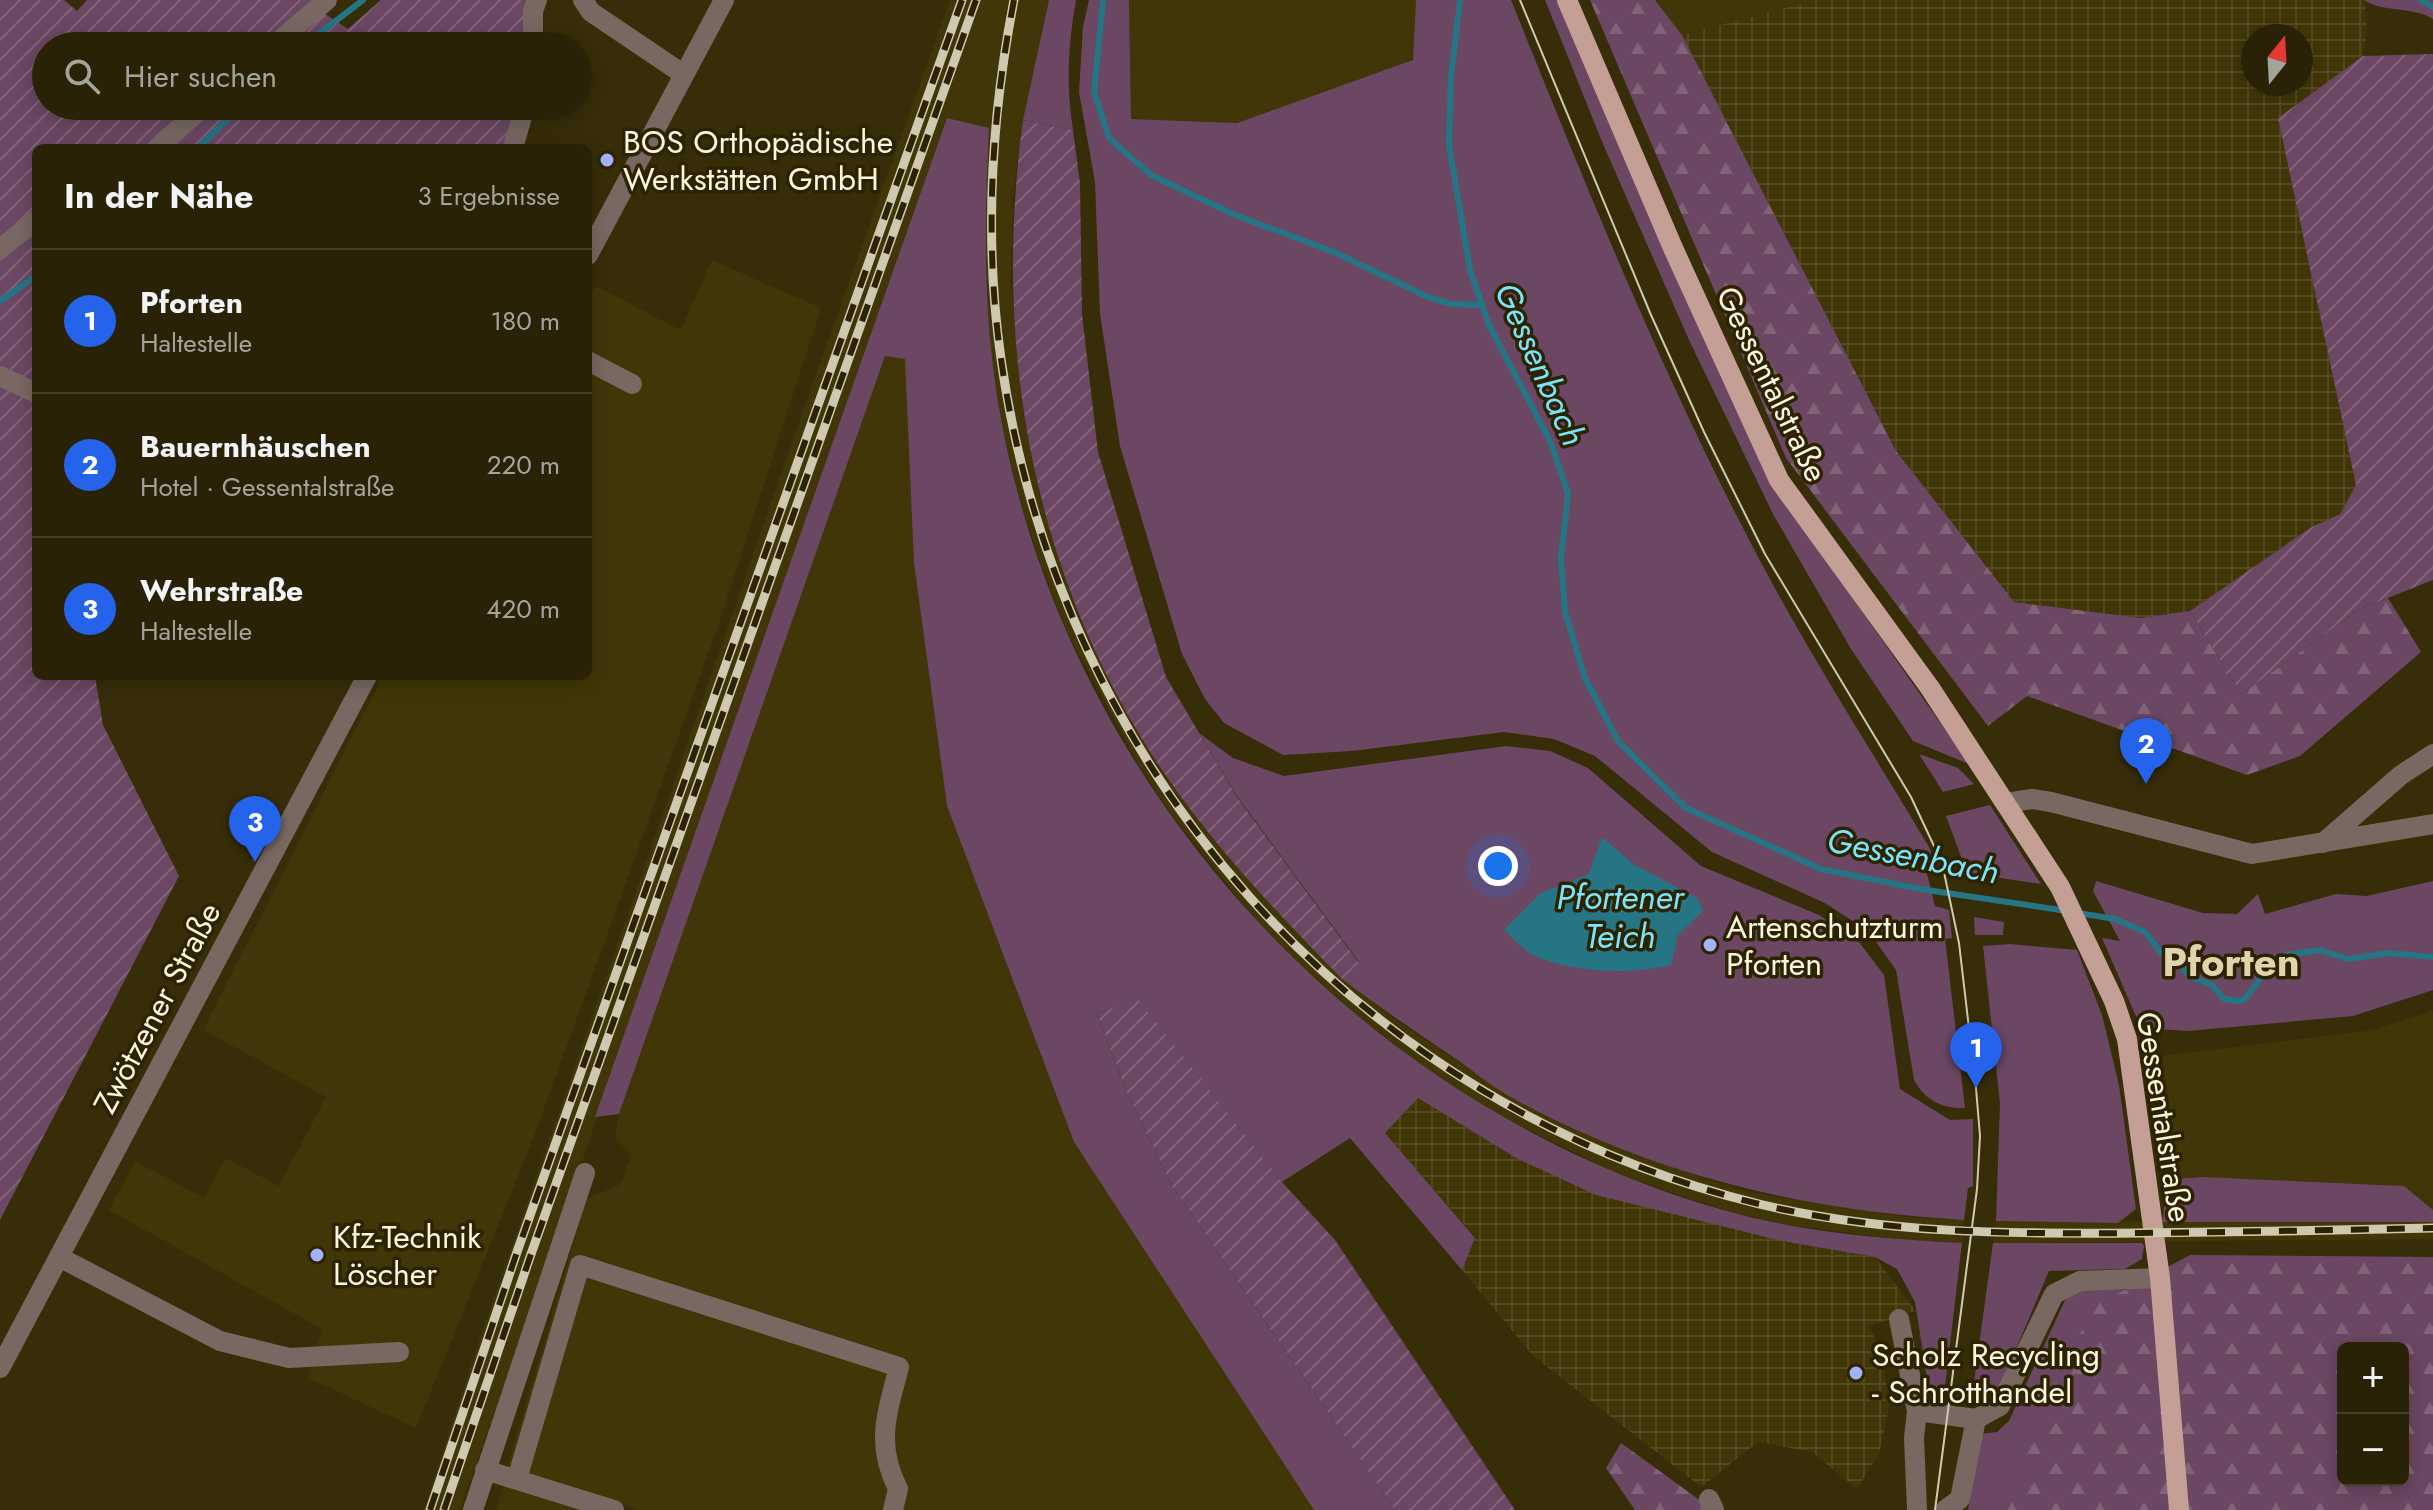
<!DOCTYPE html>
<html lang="de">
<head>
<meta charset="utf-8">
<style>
	:root { --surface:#292207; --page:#312a11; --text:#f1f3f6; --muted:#a5a49b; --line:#453f28; --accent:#2563eb }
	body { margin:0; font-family:Jost,sans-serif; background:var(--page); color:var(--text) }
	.controls { position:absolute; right:24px; bottom:24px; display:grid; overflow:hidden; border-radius:12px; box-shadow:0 4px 20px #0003 }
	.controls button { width:72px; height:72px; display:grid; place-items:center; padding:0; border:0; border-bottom:2px solid var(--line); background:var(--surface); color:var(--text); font:40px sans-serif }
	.compass { position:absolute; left:2241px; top:24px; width:72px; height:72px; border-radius:50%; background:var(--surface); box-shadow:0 4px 20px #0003; rotate:18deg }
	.you { position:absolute; left:1498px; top:866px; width:28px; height:28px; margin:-20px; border:6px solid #fff; border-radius:50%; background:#1a73e8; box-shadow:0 0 0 12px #1a73e833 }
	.badge { display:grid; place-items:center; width:52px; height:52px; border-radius:50%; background:var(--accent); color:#fff; font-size:26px; font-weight:700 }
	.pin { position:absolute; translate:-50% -66px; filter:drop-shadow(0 2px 4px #0008) }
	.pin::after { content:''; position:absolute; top:42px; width:28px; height:24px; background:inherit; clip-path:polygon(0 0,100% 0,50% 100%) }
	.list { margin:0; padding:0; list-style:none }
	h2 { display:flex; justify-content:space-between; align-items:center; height:104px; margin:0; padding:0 32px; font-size:34px }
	h2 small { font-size:26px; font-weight:400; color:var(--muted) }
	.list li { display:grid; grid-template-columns:52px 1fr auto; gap:24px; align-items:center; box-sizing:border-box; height:144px; padding:0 32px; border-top:2px solid var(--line) }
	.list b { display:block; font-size:30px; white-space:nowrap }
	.list p { margin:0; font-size:26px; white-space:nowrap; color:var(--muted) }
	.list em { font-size:26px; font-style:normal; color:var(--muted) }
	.icon { flex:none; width:44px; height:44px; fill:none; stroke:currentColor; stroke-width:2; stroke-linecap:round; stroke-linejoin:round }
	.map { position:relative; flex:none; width:2433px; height:1510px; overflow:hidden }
	.search { position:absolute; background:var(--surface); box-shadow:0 4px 20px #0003; left:32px; top:32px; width:560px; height:88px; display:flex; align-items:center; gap:20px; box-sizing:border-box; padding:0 28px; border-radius:44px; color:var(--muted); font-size:30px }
	.panel { position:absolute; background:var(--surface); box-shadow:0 4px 20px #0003; left:32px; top:144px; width:560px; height:536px; border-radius:12px }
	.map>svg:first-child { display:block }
	.built { fill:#413607 }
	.industrial { fill:url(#industrial-grid); fill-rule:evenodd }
	.green { fill:#6b4763 }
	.forest { fill:url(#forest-firs); fill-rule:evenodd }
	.garden { fill:url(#garden-furrows) }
	.water { fill:#267585 }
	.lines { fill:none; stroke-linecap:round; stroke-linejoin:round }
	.stream { stroke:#267585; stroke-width:6 }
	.minor { stroke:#796762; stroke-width:20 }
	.major { stroke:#c39f96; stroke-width:20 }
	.tram { stroke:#d0c9b2; stroke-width:2 }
	.rail-casing { stroke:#d0c9b2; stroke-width:9 }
	.rail { stroke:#2d2300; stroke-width:6; stroke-dasharray:18; stroke-linecap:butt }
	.poi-dot { fill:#a2b2fd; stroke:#2d2300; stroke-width:3 }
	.labels { text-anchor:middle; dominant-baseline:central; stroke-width:7; stroke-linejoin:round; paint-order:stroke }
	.poi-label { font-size:32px; fill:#faf5e1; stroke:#2d2300; text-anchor:start }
	.street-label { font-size:32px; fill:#faf5e1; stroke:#2d2300 }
	.water-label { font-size:34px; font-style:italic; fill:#7be3fb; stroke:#2d2300 }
	.district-label { font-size:40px; font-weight:bold; fill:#dfd4ac; stroke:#2d2300 }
</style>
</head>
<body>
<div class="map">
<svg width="2433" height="1510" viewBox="0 0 2433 1510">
	<defs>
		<pattern id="industrial-grid" width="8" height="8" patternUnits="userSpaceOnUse" patternTransform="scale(2)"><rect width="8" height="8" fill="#413607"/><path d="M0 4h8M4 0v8" fill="none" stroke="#544a1f"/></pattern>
		<pattern id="forest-firs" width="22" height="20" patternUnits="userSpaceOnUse" patternTransform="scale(2)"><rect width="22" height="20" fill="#6b4763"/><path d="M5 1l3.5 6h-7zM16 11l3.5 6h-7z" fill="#816279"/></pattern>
		<pattern id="garden-furrows" width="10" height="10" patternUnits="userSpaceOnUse" patternTransform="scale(2)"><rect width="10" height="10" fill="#6b4763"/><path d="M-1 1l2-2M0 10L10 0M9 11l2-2" fill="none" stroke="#816279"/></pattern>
	</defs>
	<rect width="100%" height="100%" fill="#372d09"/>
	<g class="built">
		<polygon points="950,0 1049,0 1023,120 1013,197 1011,284 1023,411 1040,497 1073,601 1131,718 1170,781 1212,838 1342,978 1389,1015 1514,1099 1704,1179 1755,1193 1906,1217 1964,1220 1962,1243 1902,1240 1782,1224 1727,1211 1618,1174 1496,1114 1438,1076 1381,1037 1328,993 1266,933 1171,814 1137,762 1067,632 1042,568 1020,501 1001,421 990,348 984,217 989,128 947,118 460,1510 424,1510 476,1350 803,411"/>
		<polygon points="1129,0 1416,0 1414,60 1237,123 1131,119"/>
		<polygon points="1655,0 1819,0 1682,35"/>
		<polygon points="712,260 821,308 719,623 609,930 533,1139 416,1428 308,1378 322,1329 109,1210 135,1161 204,1198 226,1158 279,1186 326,1097 203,1030 383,676 588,676 588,298 596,286 681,330"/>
		<polygon points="885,355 906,359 914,563 947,806 1074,1142 1314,1510 639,1510 507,1468 586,1199 621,1184 631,1155 615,1138 619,1114"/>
		<polygon points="2433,1011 2433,1210 2403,1186 2203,1177 2175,1179 2162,1056 2373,1030"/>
		<polygon points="1996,1221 2433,1222 2433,1239 1993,1243"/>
		<polygon points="504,1484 587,1510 496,1510"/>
	</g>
	<g class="industrial">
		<path d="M1816 0H2364L2367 27 2363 56 2278 118 2356 485 2340 514 2310 528 2190 611 2141 618 2014 602 1896 451 1682 35ZM2253 36H2301V84H2253Z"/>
		<polygon points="1418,1098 1516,1158 1782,1241 1875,1257 1916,1311 1869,1326 1883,1356 1889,1408 1879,1454 1857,1489 1812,1452 1758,1442 1701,1487 1533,1356 1462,1270 1475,1237 1385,1133"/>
	</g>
	<g class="green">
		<path d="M1049 0H1076C1068 45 1066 85 1073 130L1023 120Z"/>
		<path d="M1089 0H1129L1131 119 1237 123 1413 60 1416 0H1511C1590 196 1670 395 1771 581 1820 671 1876 758 1929 847L1938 870H1926L1935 906 1949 910 1952 938 1945 939 1965 1108C1942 1109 1925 1100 1914 1080L1896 970 1869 932 1825 903 1712 852 1595 756 1554 739 1504 732 1352 751 1283 755 1224 723 1205 699 1182 654 1120 446 1100 314 1095 182 1079 92 1083 27Z"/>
		<polygon points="1545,0 1557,0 1770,480 1969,764 1913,741 1851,649 1773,514 1689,340 1603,144"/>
		<path d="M2364 0H2433V19C2412 6 2384 13 2364 0Z"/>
		<path d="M947 118 989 128C984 226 983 322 1001 419 1070 791 1360 1106 1723 1210 1800 1232 1882 1239 1962 1243L1943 1403 1929 1391 1915 1302 1897 1269 1875 1257 1782 1241 1596 1195 1516 1158 1418 1098 1385 1133 1475 1238 1462 1270 1350 1138 1282 1182 1137 999 1097 1014 1125 1089 1172 1186 1395 1510H1314L1074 1142 947 806 914 563 905 359 885 356 619 1114 595 1117Z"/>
		<path d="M1199 733 1233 758 1284 776 1506 746 1550 751 1588 768 1701 866 1819 915 1859 942 1884 975 1900 1089 1950 1120 1973 1119V1186L1968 1188 1964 1220C1807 1211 1656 1176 1516 1100 1495 1089 1476 1073 1456 1059 1417 1033 1379 1007 1342 979L1359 962 1237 796Z"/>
		<polygon points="1919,754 1958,768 1974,784 1943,792"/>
		<polygon points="1990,805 2041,884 1967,873 1946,816"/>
		<polygon points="2096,881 2203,913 2237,914 2258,894 2265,914 2336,894 2367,896 2433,881 2433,990 2353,1016 2188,1031 2141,1028 2102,938 2120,941 2093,891"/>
		<polygon points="1974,917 2004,922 2003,935 1975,935"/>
		<polygon points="2010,944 2077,950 2102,1015 2119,1085 2136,1209 2118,1223 1996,1221 2000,1103 1983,946"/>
		<polygon points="2203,1177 2404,1186 2433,1210 2433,1222 2162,1222 2168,1184 2175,1179"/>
		<polygon points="1993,1243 2142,1243 2144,1246 2142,1259 2125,1269 2049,1271 1997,1394 1989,1401 1971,1404"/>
		<polygon points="2093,1287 2126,1290 2098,1305 2006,1510 1968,1510 1981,1434 1997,1432 2009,1421 2067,1296"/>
	</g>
	<g class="forest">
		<polygon points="1590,0 1655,0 1682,35 1896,451 2014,602 2141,618 2190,611 2241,694 2360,609 2388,598 2421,652 2300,756 2247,775 2027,696 1988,726 1786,458"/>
		<path d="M2190 1255 2433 1257V1510H2006L2056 1373 2098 1304ZM2343 1348H2403V1480H2343Z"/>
		<polygon points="1621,1443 1705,1504 1708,1510 1635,1510 1606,1468"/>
	</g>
	<g class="garden">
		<polygon points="0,0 64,0 77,11 87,0 318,0 313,6 348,29 381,0 529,0 524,46 46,46 46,106 516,106 506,148 36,148 36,676 95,676 103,725 179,876 0,1220"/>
		<polygon points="2433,54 2433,580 2360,609 2241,694 2190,611 2310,528 2340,514 2356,485 2278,118 2363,56"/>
		<path d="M1023 120 1073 130 1080 183 1082 314 1098 452 1166 677 1237 797 1359 963 1342 979C1281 917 1221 854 1171 783 1034 587 991 353 1023 120Z"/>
		<polygon points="1137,998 1282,1182 1335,1240 1515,1510 1395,1510 1172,1186 1126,1091 1097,1014"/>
	</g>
	<path class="water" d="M1602 837 1633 864 1697 898 1703 911 1678 935 1671 965C1632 975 1570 973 1533 955 1523 950 1513 938 1504 930L1541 893 1589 874Z"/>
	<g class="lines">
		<g class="stream">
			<polyline points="1103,0 1094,92 1109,138 1151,175 1235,215 1334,252 1428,297 1452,304 1482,305"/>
			<polyline points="1460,0 1451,76 1449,145 1470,270 1489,325 1550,441 1568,493 1561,559 1565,612 1585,678 1618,741 1686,808 1821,869 1920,889 2067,911"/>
			<polyline points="2421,0 2433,7"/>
			<polyline points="303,46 363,0"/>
			<polyline points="198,148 241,106"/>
			<polyline points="0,301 36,276"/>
			<polyline points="2078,913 2115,919 2145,932 2162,954 2178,961 2189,976 2212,985 2224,999 2238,1001 2245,999 2264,974 2286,955 2319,950 2349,959 2388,953 2433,957"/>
		</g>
		<g class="minor">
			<polyline points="583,0 591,12 683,74"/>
			<polyline points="273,46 327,0"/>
			<polyline points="533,46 533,11 537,0"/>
			<polyline points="157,148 204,106"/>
			<polyline points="513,148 525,106"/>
			<polyline points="0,249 36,220"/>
			<polyline points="588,255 724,0"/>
			<polyline points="588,361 632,384"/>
			<polyline points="0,376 36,393"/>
			<polyline points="2005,803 2032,799 2051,802 2252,854 2433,824"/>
			<polyline points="2323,843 2401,775 2433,754"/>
			<polyline points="59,1257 220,1341 289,1358 399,1352"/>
			<polyline points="1899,1319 1917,1411 1976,1419 2000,1406 2054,1294 2080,1281 2160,1278"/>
			<polyline points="0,1368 367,676"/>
			<polyline points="485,1470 614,1510"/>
			<path d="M517 1479 580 1265 899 1367C887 1414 875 1443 898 1489L893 1510"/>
			<polyline points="1709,1499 1714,1510"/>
			<polyline points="473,1510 585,1173"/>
			<polyline points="1917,1510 1914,1438 1917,1411"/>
			<polyline points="1945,1510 1960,1499 1976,1419"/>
		</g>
		<polyline class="major" points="1567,0 1673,248 1779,480 1930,688 2060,887 2114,1001 2127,1039 2160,1278 2179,1510"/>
		<polyline class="tram" points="1520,0 1651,315 1704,432 1765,554 1911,797 1942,863 1959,943 1976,1088 1980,1136 1977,1189 1935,1510"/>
		<g class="rail-casing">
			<g id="rail">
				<path d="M1014 0C991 118 984 240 1001 359 1059 768 1355 1105 1759 1204 1884 1234 2012 1234 2140 1233 2238 1232 2335 1230 2433 1228"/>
				<polyline points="430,1510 517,1252 962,0"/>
				<polyline points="444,1510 530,1257 976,0"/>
			</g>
		</g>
		<use href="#rail" class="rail"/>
	</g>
	<g class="poi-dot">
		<circle cx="607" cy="160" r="8"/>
		<circle cx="1710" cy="945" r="8"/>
		<circle cx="317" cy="1255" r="8"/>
		<circle cx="1856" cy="1373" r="8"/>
	</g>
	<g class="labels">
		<g class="poi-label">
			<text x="623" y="142">BOS Orthopädische<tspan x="623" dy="37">Werkstätten GmbH</tspan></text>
			<text x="1726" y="927">Artenschutzturm<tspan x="1726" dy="37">Pforten</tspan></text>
			<text x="333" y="1237">Kfz-Technik<tspan x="333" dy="37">Löscher</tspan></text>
			<text x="1872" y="1355">Scholz Recycling<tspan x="1872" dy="37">- Schrotthandel</tspan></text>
		</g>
		<g class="street-label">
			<text transform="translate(1772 384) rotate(64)">Gessentalstraße</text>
			<text transform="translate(157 1008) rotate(-62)">Zwötzener Straße</text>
			<text transform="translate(2164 1117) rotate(81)">Gessentalstraße</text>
		</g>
		<g class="water-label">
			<text transform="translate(1540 364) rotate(66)">Gessenbach</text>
			<text transform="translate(1913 856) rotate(11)">Gessenbach</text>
			<text x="1620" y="897">Pfortener<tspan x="1620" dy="39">Teich</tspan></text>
		</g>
		<g class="district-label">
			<text x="2231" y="962">Pforten</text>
		</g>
	</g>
</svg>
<div class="controls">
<button>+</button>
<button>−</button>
</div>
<svg class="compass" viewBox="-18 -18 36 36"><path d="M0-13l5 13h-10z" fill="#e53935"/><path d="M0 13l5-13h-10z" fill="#a5a49b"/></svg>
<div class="you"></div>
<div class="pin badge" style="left:1976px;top:1088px">1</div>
<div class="pin badge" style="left:2146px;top:784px">2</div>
<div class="pin badge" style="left:255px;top:862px">3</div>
<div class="search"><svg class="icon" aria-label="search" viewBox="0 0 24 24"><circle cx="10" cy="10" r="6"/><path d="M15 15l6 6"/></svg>Hier suchen</div>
<section class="panel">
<h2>In der Nähe<small>3 Ergebnisse</small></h2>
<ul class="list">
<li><span class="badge">1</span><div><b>Pforten</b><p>Haltestelle</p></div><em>180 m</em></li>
<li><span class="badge">2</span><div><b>Bauernhäuschen</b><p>Hotel · Gessentalstraße</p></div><em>220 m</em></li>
<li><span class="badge">3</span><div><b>Wehrstraße</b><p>Haltestelle</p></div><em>420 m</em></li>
</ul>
</section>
</div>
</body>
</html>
